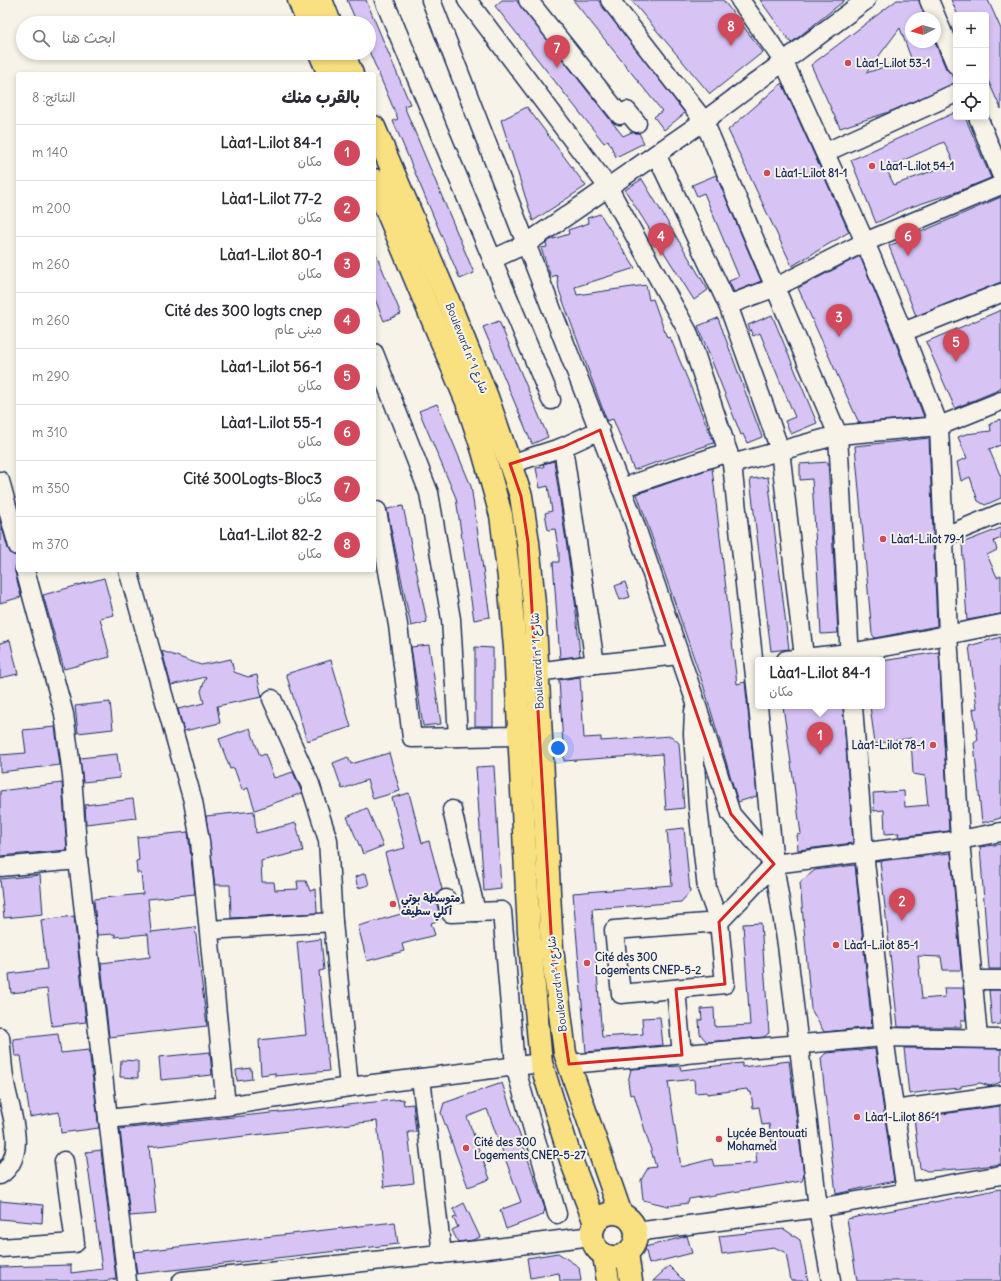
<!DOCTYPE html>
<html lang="ar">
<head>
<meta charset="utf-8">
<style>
	:root { --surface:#fff; --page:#f7f7f7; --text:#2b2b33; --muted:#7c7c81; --line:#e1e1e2; --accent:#d1495b }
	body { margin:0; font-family:Delius,"Playpen Sans Arabic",sans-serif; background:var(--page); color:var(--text); direction:rtl }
	.controls { position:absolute; right:12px; top:12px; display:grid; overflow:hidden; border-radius:4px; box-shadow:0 2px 6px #0003 }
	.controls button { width:36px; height:36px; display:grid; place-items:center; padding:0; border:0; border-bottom:1px solid var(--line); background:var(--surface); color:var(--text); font:20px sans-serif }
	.compass { position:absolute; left:905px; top:12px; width:36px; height:36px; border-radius:50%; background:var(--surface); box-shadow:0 2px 6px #0003; rotate:265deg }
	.you { position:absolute; left:558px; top:748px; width:14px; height:14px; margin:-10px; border:3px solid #fff; border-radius:50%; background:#1a73e8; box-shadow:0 0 0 6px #1a73e833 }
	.badge { display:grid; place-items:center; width:26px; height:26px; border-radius:50%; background:var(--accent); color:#fff; font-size:13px; font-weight:700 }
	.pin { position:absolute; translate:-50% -33px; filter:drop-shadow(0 1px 2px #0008) }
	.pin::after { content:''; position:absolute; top:21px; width:14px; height:12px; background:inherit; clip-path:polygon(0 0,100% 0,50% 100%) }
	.popup { position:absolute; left:755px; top:657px; width:130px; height:52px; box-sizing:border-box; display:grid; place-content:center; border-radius:4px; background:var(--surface); filter:drop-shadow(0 1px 3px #0005); font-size:13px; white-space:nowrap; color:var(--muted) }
	.popup b { font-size:15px; color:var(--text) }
	.popup::after { content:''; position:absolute; left:50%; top:100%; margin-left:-8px; border:8px solid transparent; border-top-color:var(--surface) }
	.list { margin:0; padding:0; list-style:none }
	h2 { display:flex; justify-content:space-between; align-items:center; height:52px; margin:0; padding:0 16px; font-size:17px }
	h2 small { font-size:13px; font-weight:400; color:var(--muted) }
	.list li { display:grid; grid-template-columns:26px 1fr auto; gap:12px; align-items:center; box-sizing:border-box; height:56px; padding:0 16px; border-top:1px solid var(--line) }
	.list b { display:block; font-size:15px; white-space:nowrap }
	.list p { margin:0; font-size:13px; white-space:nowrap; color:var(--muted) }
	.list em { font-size:13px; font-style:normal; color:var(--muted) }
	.icon { flex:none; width:22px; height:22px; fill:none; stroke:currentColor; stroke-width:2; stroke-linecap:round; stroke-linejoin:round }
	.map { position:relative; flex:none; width:1001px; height:1281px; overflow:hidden; direction:ltr }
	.search { position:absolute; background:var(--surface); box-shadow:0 2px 6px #0003; left:16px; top:16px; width:360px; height:44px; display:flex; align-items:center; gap:10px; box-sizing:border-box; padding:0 14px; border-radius:22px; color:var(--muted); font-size:15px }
	.panel { position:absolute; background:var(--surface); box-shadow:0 2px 6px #0003; left:16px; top:72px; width:360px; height:500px; border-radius:4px; direction:rtl }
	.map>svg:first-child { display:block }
	.building { fill:#d7c4f5; stroke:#1b2f5e; fill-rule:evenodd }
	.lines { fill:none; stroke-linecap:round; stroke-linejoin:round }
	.minor-casing { stroke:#1b2f5e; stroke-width:21 }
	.major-casing { stroke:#1b2f5e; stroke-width:25 }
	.minor { stroke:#f7f3e8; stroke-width:18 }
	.major { stroke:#f9e181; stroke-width:22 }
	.marked { fill:none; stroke:#d62828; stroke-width:3; stroke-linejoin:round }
	.poi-dot { fill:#d1495b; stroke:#f7f3e8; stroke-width:1.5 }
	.labels { text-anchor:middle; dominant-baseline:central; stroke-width:4; stroke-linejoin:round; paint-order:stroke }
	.poi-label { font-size:11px; font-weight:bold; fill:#1b2f5e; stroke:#f7f3e8; text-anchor:start }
	.street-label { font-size:11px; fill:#1b2f5e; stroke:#f7f3e8 }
</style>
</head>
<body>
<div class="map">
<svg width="1001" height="1281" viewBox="0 0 1001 1281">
	<rect width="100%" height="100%" fill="#f7f3e8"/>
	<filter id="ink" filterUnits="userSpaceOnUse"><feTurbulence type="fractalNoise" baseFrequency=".025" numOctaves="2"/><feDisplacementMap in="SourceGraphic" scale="8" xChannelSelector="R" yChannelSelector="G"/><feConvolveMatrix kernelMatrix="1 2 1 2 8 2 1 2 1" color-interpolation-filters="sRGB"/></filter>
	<g filter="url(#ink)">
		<g class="building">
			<polygon points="347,0 366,0 410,104 404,106 474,273 460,279 393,121 398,119 369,51 369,23 357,23"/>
			<polygon points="502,0 516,0 623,136 632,132 639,133 644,143 616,157 608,140 604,143 495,6"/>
			<polygon points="573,0 598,0 685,113 664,130 654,117 662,111"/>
			<polygon points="631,0 723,0 763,52 710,94"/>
			<polygon points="760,0 845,0 791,43"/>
			<path d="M897 0H919L925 18H911V42H935L946 69 952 74 956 83 889 112 840 128 811 65ZM900 28 911 58 866 73Z"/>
			<polygon points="951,0 988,0 1001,29 1001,109 986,76 986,15 958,15"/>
			<polygon points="782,83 849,232 792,266 728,130"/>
			<polygon points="527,107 586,186 533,221 501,120"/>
			<path d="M956 112V117H965L991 178 959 191 905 209 876 223 851 160ZM944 142 954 163 894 185 886 168Z"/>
			<polygon points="716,175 761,281 734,292 729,281 739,277 704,193 697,196 692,185"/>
			<polygon points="642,179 708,290 694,300 625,190"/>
			<polygon points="1001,197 1001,282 916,316 889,246"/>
			<polygon points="600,214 635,268 575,287 577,295 646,285 649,300 653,299 667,338 670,337 714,443 634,470 613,419 607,421 559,290 557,275 551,277 541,248 547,247 546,243 550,240 569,234 568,230 589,223 587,218"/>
			<polygon points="374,249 401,314 384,321 374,297"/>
			<polygon points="860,256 893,336 924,417 859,423 798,288"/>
			<polygon points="1001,310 1001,389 955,408 926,342"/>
			<polygon points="772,315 817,423 791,434 785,421 795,417 760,333 753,336 748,325"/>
			<polygon points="718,318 762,437 747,443 743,434 741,435 698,326"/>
			<polygon points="499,321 548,437 532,444 483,327"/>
			<polygon points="437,404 471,486 490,617 474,620 456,498 419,411"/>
			<polygon points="1001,419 1001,445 989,449 1001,477 1001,498 985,505 978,501 970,477 961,481 957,462 967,458 958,437 966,434 991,431 990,424"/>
			<polygon points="929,438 937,626 875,638 872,634 855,446"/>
			<polygon points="554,461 575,601 580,656 560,658 553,562 559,562 559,553 555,529 548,530 545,513 552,511 548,486 540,488 536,468 544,467 543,464"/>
			<polygon points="828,462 838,633 821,634 812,479 800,480 800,464"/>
			<polygon points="712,468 737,684 745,682 757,796 738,802 703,684 637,494"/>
			<polygon points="768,477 789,649 771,651 750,479"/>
			<polygon points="403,506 427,622 411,626 387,509"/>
			<polygon points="0,520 8,549 11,554 18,556 15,572 21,597 0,603"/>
			<polygon points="1001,528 1001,538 994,541 997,550 987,555 997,577 1001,575 1001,614 967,620 962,543"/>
			<polygon points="104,578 114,615 100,618 110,657 64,669 43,595"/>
			<polygon points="625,582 630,597 620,600 615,586"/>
			<polygon points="1001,637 1001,818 982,823 974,743 978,740 973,709 977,708 969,646"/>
			<polygon points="10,640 18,674 0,678 0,643"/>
			<polygon points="429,645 441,724 423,726 411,647"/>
			<polygon points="475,647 493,648 493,726 475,726"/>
			<polygon points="162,651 201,665 231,659 234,672 248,677 257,675 262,697 217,706 220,723 184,731 178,709 204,703 201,691 206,677 171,685"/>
			<polygon points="939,652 949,831 898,837 899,833 885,834 884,810 874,811 873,793 904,791 905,807 928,805 925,776 913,774 911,738 875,744 870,706 882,706 882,661"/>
			<polygon points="331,660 351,727 307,741 286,674"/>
			<polygon points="580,677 584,738 601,737 601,741 671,736 679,743 684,808 666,810 662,754 564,761 559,680"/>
			<polygon points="110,702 113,729 78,733 75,706"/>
			<polygon points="783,706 843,706 853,843 798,850 797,835 801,834"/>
			<polygon points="55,727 60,765 0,772 0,755 26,753 23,730"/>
			<polygon points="250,728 260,756 265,754 274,778 293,772 302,793 255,810 248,788 242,790 234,768 230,769 219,739"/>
			<polygon points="389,753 400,791 373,799 367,780 342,789 333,763 348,757 351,764"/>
			<polygon points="117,754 120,778 83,782 80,758"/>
			<polygon points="494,766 501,889 484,891 476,767"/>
			<polygon points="62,783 67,850 0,856 0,791"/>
			<polygon points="409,793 422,843 429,841 442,889 438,893 436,898 440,920 431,923 435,935 402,944 404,951 367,961 358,926 401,914 385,853 405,848 392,798"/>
			<polygon points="133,799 136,818 86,824 85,805"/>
			<polygon points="367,808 383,846 363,854 347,817"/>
			<polygon points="254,811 256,833 296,823 303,851 261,861 262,882 274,882 275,890 298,889 297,881 306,881 310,891 316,889 317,913 231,918 230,885 215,885 206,816"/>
			<polygon points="684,828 690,892 681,902 592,909 602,1037 643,1034 642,1018 660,1017 663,1045 586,1052 573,893 672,885 667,830"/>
			<polygon points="188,832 195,894 148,899 151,932 195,927 207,1026 109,1037 101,963 150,957 148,934 115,937 115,934 97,935 94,899 143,894 141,873 137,873 136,861 139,860 137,837"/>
			<polygon points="1001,844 1001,969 989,969 980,847"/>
			<polygon points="951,853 961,970 943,970 941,957 918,956 922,999 945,997 944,988 963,988 966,1020 961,1020 961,1027 898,1027 880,861"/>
			<polygon points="855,865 872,1027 824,1032 811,1009 800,882 815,870"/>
			<polygon points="366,873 369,885 358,888 355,877"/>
			<polygon points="40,875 43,914 4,918 0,879"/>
			<polygon points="74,916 86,1022 52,1026 47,989 11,993 9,974 47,969 41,920"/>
			<polygon points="761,923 769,1033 764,1037 707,1042 700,1034 699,1020 702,1020 701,1009 714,1008 715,1027 750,1025 743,924"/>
			<polygon points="321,939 324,970 319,971 329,1071 275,1076 275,1073 261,1075 259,1040 306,1035 297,942"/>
			<polygon points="989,990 1001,990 1001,1024 992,1025"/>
			<polygon points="58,1034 61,1053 89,1050 99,1128 61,1133 59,1112 30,1117 21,1056 15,1056 13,1039"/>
			<polygon points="904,1048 1001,1049 1001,1082 990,1086 980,1083 961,1086 961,1088 937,1090 909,1094"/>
			<polygon points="875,1049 894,1181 836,1194 821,1058 826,1053"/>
			<polygon points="210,1052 212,1075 161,1080 159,1057"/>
			<polygon points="121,1060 138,1061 138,1078 120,1077"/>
			<path d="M789 1061 804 1175 802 1181 689 1199 688 1203 668 1206 643 1200 641 1180 648 1168 656 1167 634 1094 630 1095 628 1082 631 1069 680 1066 681 1070 742 1063V1067ZM694 1079 695 1093 707 1092V1094L747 1089 748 1092H751L753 1108 759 1107 762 1125 769 1124 772 1144 755 1145 757 1163 714 1166 712 1159 681 1167 668 1082Z"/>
			<polygon points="251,1068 252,1079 237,1081 236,1070"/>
			<polygon points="502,1083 545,1209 543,1215 506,1229 500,1210 521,1202 487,1109 467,1117 490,1179 468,1187 441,1113 444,1103"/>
			<polygon points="403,1099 404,1105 413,1104 416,1132 408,1132 414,1183 384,1187 377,1121 149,1147 156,1214 130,1216 120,1129"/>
			<polygon points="1000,1106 1001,1164 971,1168 927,1171 920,1168 914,1118"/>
			<polygon points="101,1150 116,1279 103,1281 0,1281 0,1267 71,1265 71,1273 102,1269 86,1152"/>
			<polygon points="1001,1189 1001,1281 857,1281 847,1219"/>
			<polygon points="0,1201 43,1205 42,1223 0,1219"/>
			<polygon points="464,1203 480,1237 473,1240 458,1242 452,1230 458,1227 453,1218 457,1217 453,1209"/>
			<polygon points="395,1222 398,1244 137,1274 134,1252"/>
			<polygon points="784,1229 800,1240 808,1281 791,1281 786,1253 774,1247 722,1254 719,1236"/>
			<polygon points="687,1236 692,1253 649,1264 645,1247"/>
			<polygon points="558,1253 579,1267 581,1281 560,1281 559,1273 530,1278 527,1258"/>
			<polygon points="669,1266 684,1281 653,1281"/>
		</g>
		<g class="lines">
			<g class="minor-casing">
				<g id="minor">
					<polyline points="384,0 551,400"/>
					<polyline points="431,0 630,510 695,700 731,814 774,864"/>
					<polyline points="467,0 608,187 688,332 732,464 758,704"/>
					<polyline points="528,0 620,115 627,111 637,123"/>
					<polyline points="610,0 704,121 838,435 850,660"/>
					<polyline points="740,0 784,62 865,242 903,332 939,426 948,634 960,840 978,1038"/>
					<polyline points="929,0 956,65"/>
					<polyline points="978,117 1001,174"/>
					<polyline points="826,152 956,93"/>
					<polyline points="656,154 728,305 780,450 804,657"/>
					<polyline points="493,259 526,244 704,121 866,0"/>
					<polyline points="728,305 776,287 865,242 1001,185"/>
					<polyline points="903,332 1001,293"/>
					<polyline points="374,353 429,493 451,619 458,737"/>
					<polyline points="600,430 563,447 595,664 679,655"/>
					<polyline points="510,464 563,447"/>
					<polyline points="732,464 838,435 939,426 1001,401"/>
					<polyline points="0,481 18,546"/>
					<polyline points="621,488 728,452"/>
					<polyline points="377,511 398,625 412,738 520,736"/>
					<polyline points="945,536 1001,513"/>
					<polyline points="25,570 64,714 72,775 78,860 127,1281"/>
					<polyline points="786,660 849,653 917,641 1001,624"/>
					<polyline points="538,672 595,664"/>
					<polyline points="272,699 310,784 328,840 333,922 349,1087 541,1063"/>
					<polyline points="758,706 774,864 787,945 818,1208 831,1281"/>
					<polyline points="853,706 864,852 884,1037 906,1192"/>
					<polyline points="694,711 693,734 698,807 707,889 719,922 725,984 621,994 614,930 719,922 774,864 960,840 1001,832"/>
					<polyline points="452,810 476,912"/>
					<polyline points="0,867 78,860"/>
					<polyline points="446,899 451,913 502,911 515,1066 557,1214"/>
					<polyline points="209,930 333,922"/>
					<polyline points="972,980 1001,980"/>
					<polyline points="676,989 682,1055"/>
					<path d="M0 1037C2 1052 2 1068 5 1083 9 1110 30 1154 0 1175"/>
					<polyline points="569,1064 884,1037 1001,1039"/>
					<polyline points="421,1078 442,1254"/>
					<polyline points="226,1106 349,1087"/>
					<polyline points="894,1110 1001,1095"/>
					<polyline points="108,1119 226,1106 200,841 193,801 128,570"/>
					<polyline points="636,1232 818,1208 1001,1175"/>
					<polyline points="0,1248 75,1243 64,1161"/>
					<polyline points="182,1281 488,1249 592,1236"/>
				</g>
			</g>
			<g class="major-casing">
				<g id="major">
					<polyline points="299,0 308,23"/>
					<polyline points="321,0 330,23"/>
					<polyline points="320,53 329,74"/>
					<polyline points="343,53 352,74"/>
					<polyline points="374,127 447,298 487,397 521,496 528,542 534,604 552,949 565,1053 621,1214"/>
					<polyline points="374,180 467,402 483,451 501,515 509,578 515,648 529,932 541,1063 571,1160 595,1223"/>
					<circle cx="614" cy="1235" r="22"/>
					<polyline points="627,1253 631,1281"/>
					<polyline points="604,1255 608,1281"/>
				</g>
			</g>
			<use href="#minor" class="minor"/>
			<use href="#major" class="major"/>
		</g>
	</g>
	<path class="marked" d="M600 430 731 814 774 864 719 922 725 984 676 989 682 1055 569 1064 552 949 528 542 521 496 510 464 563 447Z"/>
	<g class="poi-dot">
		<circle cx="848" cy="63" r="4"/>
		<circle cx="872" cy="166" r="4"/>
		<circle cx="767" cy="173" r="4"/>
		<circle cx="883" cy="539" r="4"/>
		<circle cx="933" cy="745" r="4"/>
		<circle cx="393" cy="904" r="4"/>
		<circle cx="836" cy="945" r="4"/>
		<circle cx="587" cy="963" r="4"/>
		<circle cx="857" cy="1117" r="4"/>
		<circle cx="719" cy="1139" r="4"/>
		<circle cx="466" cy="1148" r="4"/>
	</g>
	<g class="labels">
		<g class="poi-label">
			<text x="856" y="63">Làa1-L.ilot 53-1</text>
			<text x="880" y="166">Làa1-L.ilot 54-1</text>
			<text x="775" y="173">Làa1-L.ilot 81-1</text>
			<text x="891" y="539">Làa1-L.ilot 79-1</text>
			<text x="925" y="745" text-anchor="end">Làa1-L.ilot 78-1</text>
			<text x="401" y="898">متوسطة بوتي<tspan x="401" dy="13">أكلي سطيف</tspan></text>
			<text x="844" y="945">Làa1-L.ilot 85-1</text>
			<text x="595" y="957">Cité des 300<tspan x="595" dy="13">Logements CNEP-5-2</tspan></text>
			<text x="865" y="1117">Làa1-L.ilot 86-1</text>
			<text x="727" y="1133">Lycée Bentouati<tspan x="727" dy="13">Mohamed</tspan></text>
			<text x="474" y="1142">Cité des 300<tspan x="474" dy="13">Logements CNEP-5-27</tspan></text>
		</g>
		<g class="street-label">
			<text transform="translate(467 348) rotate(68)">Boulevard n° شارع 1</text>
			<text transform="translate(537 661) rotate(-93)">Boulevard n° شارع 1</text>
			<text transform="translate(557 984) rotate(-97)">Boulevard n° شارع 1</text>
		</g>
	</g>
</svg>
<div class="controls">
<button>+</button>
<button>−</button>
<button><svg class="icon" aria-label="locate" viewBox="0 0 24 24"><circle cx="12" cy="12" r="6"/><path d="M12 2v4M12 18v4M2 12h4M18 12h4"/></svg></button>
</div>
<svg class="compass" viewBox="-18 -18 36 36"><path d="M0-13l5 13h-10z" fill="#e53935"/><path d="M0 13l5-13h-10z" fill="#7c7c81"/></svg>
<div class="you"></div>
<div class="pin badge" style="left:820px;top:755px">1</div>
<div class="popup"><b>Làa1-L.ilot 84-1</b>مكان</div>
<div class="pin badge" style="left:902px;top:921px">2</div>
<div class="pin badge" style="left:839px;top:337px">3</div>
<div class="pin badge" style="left:661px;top:256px">4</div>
<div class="pin badge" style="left:956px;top:362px">5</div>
<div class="pin badge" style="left:908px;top:256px">6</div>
<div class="pin badge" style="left:557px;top:68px">7</div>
<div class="pin badge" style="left:731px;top:46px">8</div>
<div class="search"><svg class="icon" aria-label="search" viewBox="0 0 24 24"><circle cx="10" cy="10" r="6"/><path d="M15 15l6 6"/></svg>ابحث هنا</div>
<section class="panel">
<h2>بالقرب منك<small>النتائج: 8</small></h2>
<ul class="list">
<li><span class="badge">1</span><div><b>Làa1-L.ilot 84-1</b><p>مكان</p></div><em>140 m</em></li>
<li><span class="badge">2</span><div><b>Làa1-L.ilot 77-2</b><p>مكان</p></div><em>200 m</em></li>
<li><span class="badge">3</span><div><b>Làa1-L.ilot 80-1</b><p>مكان</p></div><em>260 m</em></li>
<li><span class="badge">4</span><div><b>Cité des 300 logts cnep</b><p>مبنى عام</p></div><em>260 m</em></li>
<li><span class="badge">5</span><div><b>Làa1-L.ilot 56-1</b><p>مكان</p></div><em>290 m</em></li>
<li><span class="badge">6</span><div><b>Làa1-L.ilot 55-1</b><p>مكان</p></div><em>310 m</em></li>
<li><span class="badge">7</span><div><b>Cité 300Logts-Bloc3</b><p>مكان</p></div><em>350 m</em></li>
<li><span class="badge">8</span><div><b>Làa1-L.ilot 82-2</b><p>مكان</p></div><em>370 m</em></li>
</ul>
</section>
</div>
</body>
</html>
